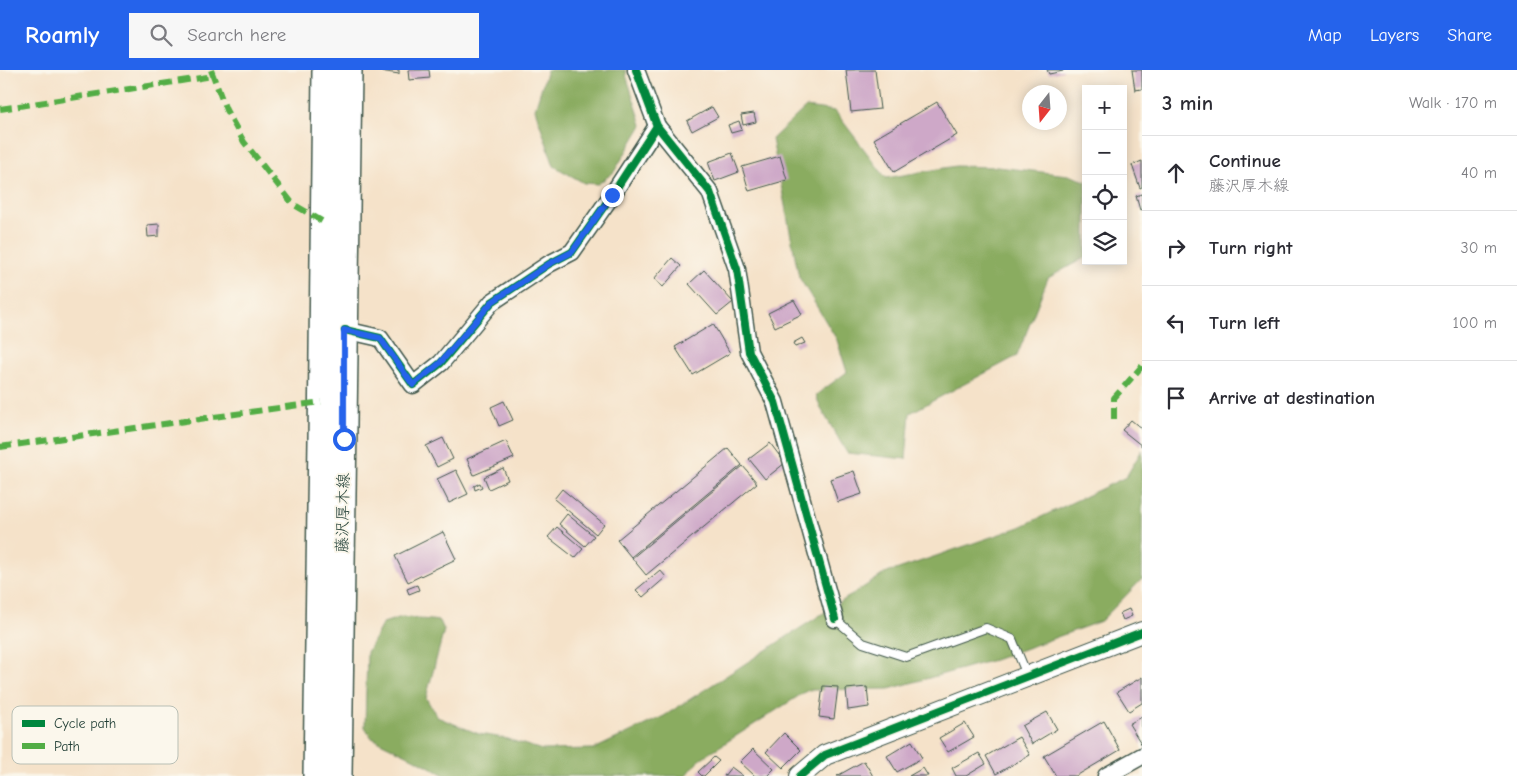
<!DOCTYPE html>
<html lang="en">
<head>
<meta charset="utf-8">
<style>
	:root { --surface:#fff; --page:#f7f7f7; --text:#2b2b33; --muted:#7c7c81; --line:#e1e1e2; --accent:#2563eb }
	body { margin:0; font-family:"Comic Neue","Klee One",sans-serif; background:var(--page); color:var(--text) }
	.controls { position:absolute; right:15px; top:15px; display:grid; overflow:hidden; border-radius:0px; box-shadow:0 2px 12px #0003 }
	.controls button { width:45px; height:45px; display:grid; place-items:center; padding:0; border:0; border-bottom:1px solid var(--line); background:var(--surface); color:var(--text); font:25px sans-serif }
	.compass { position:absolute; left:1022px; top:15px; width:45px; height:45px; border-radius:50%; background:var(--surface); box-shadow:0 2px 12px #0003; rotate:197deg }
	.stop { position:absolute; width:15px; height:15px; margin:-11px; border:4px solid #2563eb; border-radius:50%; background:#fff }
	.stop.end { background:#2563eb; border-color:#fff; box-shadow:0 1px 5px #0008 }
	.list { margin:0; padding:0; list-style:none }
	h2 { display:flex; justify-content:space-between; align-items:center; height:65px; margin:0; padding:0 20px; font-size:21px }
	h2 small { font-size:16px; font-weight:400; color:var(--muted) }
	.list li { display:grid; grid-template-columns:32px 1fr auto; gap:15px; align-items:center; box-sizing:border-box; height:75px; padding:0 20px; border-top:1px solid var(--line) }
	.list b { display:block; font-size:19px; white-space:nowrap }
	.list p { margin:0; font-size:16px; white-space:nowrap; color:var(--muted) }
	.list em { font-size:16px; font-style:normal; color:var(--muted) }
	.icon { flex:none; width:28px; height:28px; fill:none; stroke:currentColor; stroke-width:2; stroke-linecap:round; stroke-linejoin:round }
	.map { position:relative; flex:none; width:1142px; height:706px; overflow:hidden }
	header { display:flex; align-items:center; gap:30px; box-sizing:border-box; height:70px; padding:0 25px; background:var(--accent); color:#fff }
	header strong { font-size:24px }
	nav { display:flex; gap:28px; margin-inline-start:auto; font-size:18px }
	.search { width:350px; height:45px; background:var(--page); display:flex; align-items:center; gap:12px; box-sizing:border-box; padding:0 18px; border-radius:0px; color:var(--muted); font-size:19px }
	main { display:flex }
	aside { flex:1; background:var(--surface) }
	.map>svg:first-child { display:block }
	.forest { fill:#8aac60; stroke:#54744a }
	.building { fill:#cea8c8 }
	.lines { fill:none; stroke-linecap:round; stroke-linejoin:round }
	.service-casing { stroke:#3f564a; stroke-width:10 }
	.minor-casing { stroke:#3f564a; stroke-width:19 }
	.tertiary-casing { stroke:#3f564a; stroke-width:22 }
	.primary-casing { stroke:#3f564a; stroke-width:28 }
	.service { stroke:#fff; stroke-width:8 }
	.minor { stroke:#fff; stroke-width:16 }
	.tertiary { stroke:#fff; stroke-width:20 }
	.primary { stroke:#fff; stroke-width:25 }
	.quiet { stroke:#52ad45; stroke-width:6; stroke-dasharray:12 6; stroke-linecap:butt }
	.cycleway-casing { stroke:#fbf7ec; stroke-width:11 }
	.cycleway { stroke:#00873e; stroke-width:8 }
	.route { stroke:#2563eb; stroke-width:6 }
	.labels { text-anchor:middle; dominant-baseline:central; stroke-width:4; stroke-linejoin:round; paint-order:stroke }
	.street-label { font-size:16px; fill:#1f3d34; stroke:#fbf7ec }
	.key { fill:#fbf7ec; stroke:#b9bfb5; stroke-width:1 }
	.key-label { font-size:14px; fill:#1f3d34 }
</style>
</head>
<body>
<header>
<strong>Roamly</strong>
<div class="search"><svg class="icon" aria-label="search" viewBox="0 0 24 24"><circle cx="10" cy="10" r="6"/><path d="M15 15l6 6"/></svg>Search here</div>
<nav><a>Map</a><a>Layers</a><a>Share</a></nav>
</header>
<main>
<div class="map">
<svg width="1142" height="706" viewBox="0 0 1142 706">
	<rect width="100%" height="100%" fill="#fbf7ec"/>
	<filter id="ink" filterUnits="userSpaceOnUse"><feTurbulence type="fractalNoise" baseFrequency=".02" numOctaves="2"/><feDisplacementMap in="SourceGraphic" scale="10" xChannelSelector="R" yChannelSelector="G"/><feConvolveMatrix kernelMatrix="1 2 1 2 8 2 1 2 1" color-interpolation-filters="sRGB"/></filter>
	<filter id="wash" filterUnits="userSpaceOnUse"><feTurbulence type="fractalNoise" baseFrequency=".0096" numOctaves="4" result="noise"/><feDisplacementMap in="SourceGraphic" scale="20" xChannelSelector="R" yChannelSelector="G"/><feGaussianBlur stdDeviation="1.12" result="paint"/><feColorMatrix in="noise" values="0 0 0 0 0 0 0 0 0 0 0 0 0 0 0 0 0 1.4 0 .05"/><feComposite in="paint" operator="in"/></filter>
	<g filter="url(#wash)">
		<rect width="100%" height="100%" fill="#f5e2c9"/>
		<g class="forest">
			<polygon points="547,0 626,0 626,5 642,55 614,102 598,114 584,113 554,96 535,39"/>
			<polygon points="806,37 835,41 886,108 956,96 997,97 1068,105 1086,111 1086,187 1048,208 1017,286 910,343 906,389 847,383 820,337 816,325 847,302 837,270 799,207 772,69"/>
			<polygon points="1142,380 1142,509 1101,551 994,590 889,619 808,620 700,689 686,706 446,706 419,691 372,668 365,657 367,582 383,553 402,547 440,551 444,560 426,628 437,647 479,664 504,668 542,680 594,679 664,646 884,504 1020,457 1126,407"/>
		</g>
		<g id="blocks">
			<g class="building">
				<polygon points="380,0 399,0 399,4 380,1"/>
				<polygon points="408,0 429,0 430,8 409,10"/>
				<polygon points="846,0 875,0 880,39 851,42"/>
				<polygon points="1047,0 1063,0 1063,1 1049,4"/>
				<polygon points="1132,0 1142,0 1142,19 1135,20"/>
				<polygon points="937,32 957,65 894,102 874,69"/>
				<polygon points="712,37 718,47 692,61 687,51"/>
				<polygon points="754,43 756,52 743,55 741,45"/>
				<polygon points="739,51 742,60 731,63 728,55"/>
				<polygon points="732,83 739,102 715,111 708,92"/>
				<polygon points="780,86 787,110 749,121 742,97"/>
				<polygon points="1142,91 1142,117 1140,118 1132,95"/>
				<polygon points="1142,124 1142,139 1140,140 1136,126"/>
				<polygon points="159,154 159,166 148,167 147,155"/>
				<polygon points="672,188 681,196 663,217 654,209"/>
				<polygon points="704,200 733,232 717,245 689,214"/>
				<polygon points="794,230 802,244 775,257 768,243"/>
				<polygon points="713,254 730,283 693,305 675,277"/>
				<polygon points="802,268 805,273 795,277 793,273"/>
				<polygon points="504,331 513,350 499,356 491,337"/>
				<polygon points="1131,350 1142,359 1142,376 1122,360"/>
				<polygon points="443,368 453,389 437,397 426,376"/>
				<polygon points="506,371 514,388 474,405 467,389"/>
				<polygon points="770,373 785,393 765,409 749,389"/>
				<polygon points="728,378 742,395 631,487 617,470"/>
				<polygon points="743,396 757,413 646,505 632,488"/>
				<polygon points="503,398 508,410 489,419 484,407"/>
				<polygon points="456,400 468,424 449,433 437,409"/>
				<polygon points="854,401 862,424 838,432 830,409"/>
				<polygon points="480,413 482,417 475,420 474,416"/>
				<polygon points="562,419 604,454 596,464 554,429"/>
				<polygon points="567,444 594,466 585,476 559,454"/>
				<polygon points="557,457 583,479 575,488 548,467"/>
				<polygon points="443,462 456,489 408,512 395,486"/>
				<polygon points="660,500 666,507 643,527 636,520"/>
				<polygon points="417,515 419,520 409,524 407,519"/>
				<polygon points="1129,539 1132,546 1123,550 1120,543"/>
				<polygon points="1142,607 1142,633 1129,641 1117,622"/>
				<polygon points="823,616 838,617 834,649 819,647"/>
				<polygon points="867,617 869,637 848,640 846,619"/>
				<polygon points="1047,642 1057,659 1032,674 1022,656"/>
				<polygon points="1142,646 1142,675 1129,654"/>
				<polygon points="1104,651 1120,680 1076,706 1056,706 1044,686"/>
				<polygon points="965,653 974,667 948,682 939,668"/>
				<polygon points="784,663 801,680 783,698 766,682"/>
				<polygon points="1019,667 1030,685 996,704 986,686"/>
				<polygon points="912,671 922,688 897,702 887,686"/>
				<polygon points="753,679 774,699 767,706 755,706 740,692"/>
				<polygon points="979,683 986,694 966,706 956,706 952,698"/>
				<polygon points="714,687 719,691 704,706 702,706 698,702"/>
				<polygon points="864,691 873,706 837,706"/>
				<polygon points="731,697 743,706 724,706"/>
				<polygon points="923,698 928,706 909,706"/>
			</g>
		</g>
	</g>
	<g filter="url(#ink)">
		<use href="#blocks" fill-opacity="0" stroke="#3f564a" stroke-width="1"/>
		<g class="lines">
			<g class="service-casing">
				<polyline id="service" points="835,549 863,573 906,587 986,558 1012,569 1027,605"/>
			</g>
			<g class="minor-casing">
				<g id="minor">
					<polyline points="636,0 657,56 710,122 737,199 749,282 775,332 835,549"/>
					<polyline points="345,260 380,268 413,315 441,293 492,232 549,194 572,182 612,125 657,56"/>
					<polyline points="1106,706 1142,686"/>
				</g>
			</g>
			<g class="tertiary-casing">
				<polyline id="tertiary" points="800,706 825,685 1142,562"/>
			</g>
			<g class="primary-casing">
				<g id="primary">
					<path d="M316 706C319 471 324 235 325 0"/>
					<polyline points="339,706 349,0"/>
				</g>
			</g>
			<use href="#service" class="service"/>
			<use href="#minor" class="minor"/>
			<use href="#tertiary" class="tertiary"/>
			<use href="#primary" class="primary"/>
			<g class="quiet">
				<polyline points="211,0 226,40 244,72 293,134 325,153"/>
				<polyline points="0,39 213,6"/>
				<polyline points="1114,349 1114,328 1142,296"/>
				<polyline points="0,377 321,332"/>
			</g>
			<g class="cycleway-casing">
				<g id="cycleway">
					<polyline points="636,0 657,56 710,122 737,199 749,282 775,332 835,549"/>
					<polyline points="345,260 380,268 413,315 441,293 492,232 549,194 572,182 612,125 657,56"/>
					<polyline points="800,706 825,685 1142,562"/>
				</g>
			</g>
			<use href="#cycleway" class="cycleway"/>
		</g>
	</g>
	<g class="lines" filter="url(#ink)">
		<polyline class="route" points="344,369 344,260 380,268 413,315 440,293 492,232 549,194 572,182 612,125"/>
	</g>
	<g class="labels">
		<g class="street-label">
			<text transform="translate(343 443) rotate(-89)">藤沢厚木線</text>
		</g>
	</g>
	<rect x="12" y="636" width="166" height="58" rx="8" class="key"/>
	<rect x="22" y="650" width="23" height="7" fill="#00873e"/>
	<rect x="22" y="673" width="23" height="6" fill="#52ad45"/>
	<g class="key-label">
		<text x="54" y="658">Cycle path</text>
		<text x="54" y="681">Path</text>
	</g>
</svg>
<div class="controls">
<button>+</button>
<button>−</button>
<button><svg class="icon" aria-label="locate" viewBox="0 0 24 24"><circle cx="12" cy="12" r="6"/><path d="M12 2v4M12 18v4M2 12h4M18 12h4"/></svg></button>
<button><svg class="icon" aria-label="layers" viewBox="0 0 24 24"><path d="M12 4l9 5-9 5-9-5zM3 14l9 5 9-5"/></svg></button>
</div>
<svg class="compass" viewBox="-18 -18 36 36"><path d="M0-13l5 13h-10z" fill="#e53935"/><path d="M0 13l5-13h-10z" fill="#7c7c81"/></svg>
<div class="stop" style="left:344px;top:369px"></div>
<div class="stop end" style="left:612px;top:125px"></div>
</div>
<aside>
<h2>3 min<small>Walk · 170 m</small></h2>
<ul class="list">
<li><svg class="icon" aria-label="ahead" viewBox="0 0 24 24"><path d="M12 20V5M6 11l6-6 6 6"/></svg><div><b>Continue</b><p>藤沢厚木線</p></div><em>40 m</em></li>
<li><svg class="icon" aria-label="right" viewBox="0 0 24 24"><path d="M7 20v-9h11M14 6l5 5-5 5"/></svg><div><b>Turn right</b></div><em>30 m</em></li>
<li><svg class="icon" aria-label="left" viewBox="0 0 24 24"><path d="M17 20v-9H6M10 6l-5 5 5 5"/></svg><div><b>Turn left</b></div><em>100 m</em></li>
<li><svg class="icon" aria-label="arrive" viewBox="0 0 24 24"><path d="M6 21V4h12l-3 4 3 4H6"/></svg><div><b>Arrive at destination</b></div></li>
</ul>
</aside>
</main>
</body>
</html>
